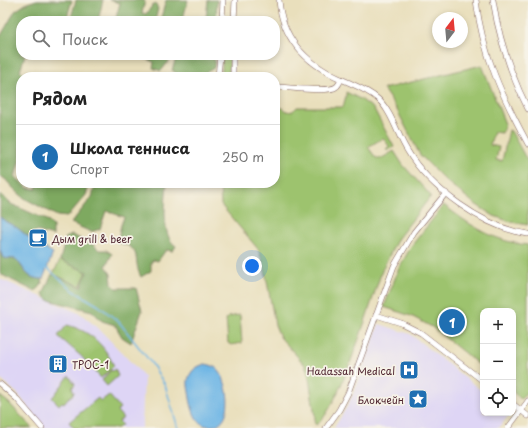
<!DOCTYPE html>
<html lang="ru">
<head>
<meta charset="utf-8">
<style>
	:root { --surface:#fff; --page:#f6f6f6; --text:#222; --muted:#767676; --line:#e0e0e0; --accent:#1f6fb2 }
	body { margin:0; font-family:"Playpen Sans",sans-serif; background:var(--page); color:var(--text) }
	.controls { position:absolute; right:12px; bottom:12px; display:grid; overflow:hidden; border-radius:8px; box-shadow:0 2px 6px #0003 }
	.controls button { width:36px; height:36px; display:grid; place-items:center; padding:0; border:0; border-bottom:1px solid var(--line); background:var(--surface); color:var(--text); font:20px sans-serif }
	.compass { position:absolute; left:432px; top:12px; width:36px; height:36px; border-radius:50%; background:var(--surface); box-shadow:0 2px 6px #0003; rotate:16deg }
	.you { position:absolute; left:252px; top:266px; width:14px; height:14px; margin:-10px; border:3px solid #fff; border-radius:50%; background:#1a73e8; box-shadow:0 0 0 6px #1a73e833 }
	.badge { display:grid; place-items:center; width:26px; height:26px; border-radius:50%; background:var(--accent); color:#fff; font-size:13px; font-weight:700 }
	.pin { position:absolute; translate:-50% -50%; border:2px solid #fff; box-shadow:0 1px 4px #0006 }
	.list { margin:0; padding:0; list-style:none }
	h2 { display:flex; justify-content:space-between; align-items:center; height:52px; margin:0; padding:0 16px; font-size:17px }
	h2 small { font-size:13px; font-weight:400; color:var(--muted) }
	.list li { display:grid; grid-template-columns:26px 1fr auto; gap:12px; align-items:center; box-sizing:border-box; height:64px; padding:0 16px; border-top:1px solid var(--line) }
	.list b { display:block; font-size:15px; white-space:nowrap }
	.list p { margin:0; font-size:13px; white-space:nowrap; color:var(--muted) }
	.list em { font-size:13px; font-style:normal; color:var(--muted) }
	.icon { flex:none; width:22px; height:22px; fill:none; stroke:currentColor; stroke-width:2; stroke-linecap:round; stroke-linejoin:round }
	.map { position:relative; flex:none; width:528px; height:428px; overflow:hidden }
	.search { position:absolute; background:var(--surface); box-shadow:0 2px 6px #0003; left:16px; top:16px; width:264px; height:44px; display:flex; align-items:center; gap:10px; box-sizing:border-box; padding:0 14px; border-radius:16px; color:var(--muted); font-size:15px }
	.panel { position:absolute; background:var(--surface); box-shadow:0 2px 6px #0003; left:16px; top:72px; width:264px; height:116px; border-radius:16px }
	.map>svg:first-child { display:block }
	.built { fill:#ded5f5 }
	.green { fill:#9dc36e; stroke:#74714c }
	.forest { fill:#7ea961; stroke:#646446 }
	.water { fill:#6eb6e5; stroke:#5c6a88 }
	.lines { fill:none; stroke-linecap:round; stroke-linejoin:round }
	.stream { stroke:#6eb6e5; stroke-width:1.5 }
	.minor-casing { stroke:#82625e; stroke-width:6 }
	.minor { stroke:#fff; stroke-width:5 }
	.labels { text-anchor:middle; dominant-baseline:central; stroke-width:3.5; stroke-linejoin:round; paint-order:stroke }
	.poi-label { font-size:10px; fill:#4a1f2b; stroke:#f7f3e8; text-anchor:start }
</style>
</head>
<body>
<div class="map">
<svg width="528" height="428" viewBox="0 0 528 428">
	<rect width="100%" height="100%" fill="#f7f3e8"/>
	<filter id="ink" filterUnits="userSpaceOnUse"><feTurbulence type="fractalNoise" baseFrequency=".025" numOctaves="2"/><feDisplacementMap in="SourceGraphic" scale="8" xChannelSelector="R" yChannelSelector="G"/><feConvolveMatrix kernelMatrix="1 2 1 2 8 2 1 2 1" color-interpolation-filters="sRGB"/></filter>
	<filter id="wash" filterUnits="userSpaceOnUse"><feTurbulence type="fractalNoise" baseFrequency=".012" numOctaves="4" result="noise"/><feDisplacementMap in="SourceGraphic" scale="16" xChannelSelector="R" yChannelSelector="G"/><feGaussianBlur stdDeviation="0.9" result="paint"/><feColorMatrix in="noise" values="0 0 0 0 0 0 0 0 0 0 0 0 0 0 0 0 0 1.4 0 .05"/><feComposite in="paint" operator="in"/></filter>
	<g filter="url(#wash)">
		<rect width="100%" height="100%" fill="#e9dfbc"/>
		<g class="built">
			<polygon points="0,279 81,314 99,329 144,376 142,428 44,428 17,393 0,379"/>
			<polygon points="379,324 410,334 483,392 483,413 510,413 499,428 334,428 347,407 357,386"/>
		</g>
		<g class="green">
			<polygon points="222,55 230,55 229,77 222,77"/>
			<polygon points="482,65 505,124 502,133 494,132 490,145 499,147 496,160 502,161 509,130 511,131 528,162 528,225 511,222 494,216 475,204 446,181 420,155 396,108 383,89"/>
			<path d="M346 92 362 100 374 109 394 147 387 151 386 149 389 146 383 138 368 147 376 158H382L394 151 403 165 431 196 398 238 383 268C372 298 339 411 316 425L314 422 315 416 308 372 305 365 280 337 275 325 264 265 258 249 221 205 220 183H275V107L283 108C288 113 292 113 297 107H343L346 96Z"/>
			<path d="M444 205C469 225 495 242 528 245V390L521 399 513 392V311H483V368L432 327 411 316 384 307 399 268 412 245Z"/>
			<polygon points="60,260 87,272 80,286 53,274"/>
			<polygon points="240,315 242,343 231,345 228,343 226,319 228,317"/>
			<path d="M67 325C90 331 104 344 114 366L101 378 81 356 58 336Z"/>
			<polygon points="115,369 118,376 107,386 102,380 111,370 112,371"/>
			<path d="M69 376 75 384 72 388 74 392C73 396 71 396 68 398L64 403 62 402 59 405 52 398Z"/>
			<polygon points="109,395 120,408 117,411 123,418 119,421 122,425 118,428 74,428 69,422 98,398 101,401"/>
			<polygon points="0,396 9,403 32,428 0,428"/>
		</g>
		<g class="forest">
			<polygon points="37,0 72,0 66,21 21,21 21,55 25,55 20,71 31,77 21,77 21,155 15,177 28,188 37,189 36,183 90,183 86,195 67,217 57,216 24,198 13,188 5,179 0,176 0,37 15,11 27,3"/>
			<polygon points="76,0 103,0 98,21 70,21"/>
			<polygon points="109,0 143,0 145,1 142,13 146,14 152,6 156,4 158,9 155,21 115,21 120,3"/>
			<polygon points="166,0 188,0 184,15 184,21 160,21"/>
			<polygon points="208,0 217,0 216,21 195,21 198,18 206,18"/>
			<polygon points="147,55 172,55 169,61 161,71 153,68 154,62 146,59"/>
			<polygon points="177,55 215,55 214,68 203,74 202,77 181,77 172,70"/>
			<path d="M96 183H167C166 199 160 236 176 246L173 251 166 250 158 261 154 260 151 262V271L141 277C132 262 144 246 117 243L121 225 124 217 106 211 100 229 91 232 71 223 92 197Z"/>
			<path d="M0 194 11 204 47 220 53 226V236L36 231 29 237C20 229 9 224 0 217Z"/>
			<polygon points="72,235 94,245 99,250 106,250 112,254 106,266 111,274 112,284 116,288 136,288 142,311 131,343 122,337 115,325 102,321 92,311 48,300 43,294 52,274 81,287 87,272 60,260 66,237"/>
			<path d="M0 250 3 258 16 259C25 270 26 279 43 279 42 285 40 289 34 291L0 274Z"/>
		</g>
		<g class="water">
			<path d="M0 217 6 222 16 227 32 240 53 253 43 279C26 279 26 270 16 259L3 258 0 250Z"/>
			<path d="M205 364C211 365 215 366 219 371 229 383 235 423 212 426 194 428 191 405 189 392 188 387 187 382 189 377 192 369 198 366 205 364Z"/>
		</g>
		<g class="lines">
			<polyline class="stream" points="47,268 74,291 99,306 119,322 152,364 165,385 178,428"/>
		</g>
	</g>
	<g filter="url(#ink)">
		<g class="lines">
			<g class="minor-casing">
				<g id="minor">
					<path d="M279 0C282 39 307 64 341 79 354 85 368 90 378 99 392 112 397 134 407 150 429 188 484 228 528 234"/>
					<path d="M476 0C482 54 503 98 528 144"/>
					<path d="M493 0C499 40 510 73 528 109"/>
					<polyline points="222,21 223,0"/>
					<polyline points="234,21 235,0"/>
					<polyline points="218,77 220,55"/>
					<polyline points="233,77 233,55"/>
					<path d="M275 87C287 87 328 93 336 87 339 85 340 82 341 79"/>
					<polyline points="376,315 401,323 421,333 483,381"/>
					<polyline points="0,384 17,399 42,428"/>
					<polyline points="513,404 528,416"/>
					<polyline points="326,428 339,410 348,393 394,266 414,232 446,193"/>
					<polyline points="508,428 528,401"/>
				</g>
			</g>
			<use href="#minor" class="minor"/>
		</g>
	</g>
	<defs>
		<g id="cafe-square" transform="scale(1)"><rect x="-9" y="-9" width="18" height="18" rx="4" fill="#1f6fb2" stroke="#f7f3e8"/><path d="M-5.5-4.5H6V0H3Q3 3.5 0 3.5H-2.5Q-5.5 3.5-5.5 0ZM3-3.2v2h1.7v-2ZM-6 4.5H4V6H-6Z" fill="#fff"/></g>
		<g id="building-square" transform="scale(1)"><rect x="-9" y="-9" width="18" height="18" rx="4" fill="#1f6fb2" stroke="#f7f3e8"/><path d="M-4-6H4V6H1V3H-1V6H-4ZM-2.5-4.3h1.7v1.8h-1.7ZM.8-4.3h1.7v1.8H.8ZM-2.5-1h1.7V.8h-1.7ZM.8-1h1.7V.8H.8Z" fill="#fff"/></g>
		<g id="hospital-square" transform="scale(1)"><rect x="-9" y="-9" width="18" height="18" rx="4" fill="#1f6fb2" stroke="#f7f3e8"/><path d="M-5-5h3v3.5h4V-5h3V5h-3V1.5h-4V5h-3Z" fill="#fff"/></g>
		<g id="sight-square" transform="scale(1)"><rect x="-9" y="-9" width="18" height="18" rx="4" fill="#1f6fb2" stroke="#f7f3e8"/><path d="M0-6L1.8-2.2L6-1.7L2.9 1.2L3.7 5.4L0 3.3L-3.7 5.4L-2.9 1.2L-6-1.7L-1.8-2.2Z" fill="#fff"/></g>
	</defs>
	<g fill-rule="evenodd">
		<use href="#cafe-square" x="38" y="238"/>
		<use href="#building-square" x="58" y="364"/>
		<use href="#hospital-square" x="409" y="370"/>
		<use href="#sight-square" x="418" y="399"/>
	</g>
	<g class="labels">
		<g class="poi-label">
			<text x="52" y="238">Дым grill &amp; beer</text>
			<text x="72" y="364">TPOC-1</text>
			<text x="395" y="370" text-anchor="end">Hadassah Medical</text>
			<text x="404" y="399" text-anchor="end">Блокчейн</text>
		</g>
	</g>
</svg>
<div class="controls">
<button>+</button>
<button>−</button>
<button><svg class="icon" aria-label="locate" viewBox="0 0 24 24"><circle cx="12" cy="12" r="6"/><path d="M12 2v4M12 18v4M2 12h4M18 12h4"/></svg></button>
</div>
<svg class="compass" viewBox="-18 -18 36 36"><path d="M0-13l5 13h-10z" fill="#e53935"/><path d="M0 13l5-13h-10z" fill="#767676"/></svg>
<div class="you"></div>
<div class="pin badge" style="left:452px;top:322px">1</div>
<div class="search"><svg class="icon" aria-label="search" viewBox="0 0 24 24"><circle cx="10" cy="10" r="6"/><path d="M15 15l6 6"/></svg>Поиск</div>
<section class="panel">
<h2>Рядом<small></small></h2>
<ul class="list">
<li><span class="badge">1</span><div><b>Школа тенниса</b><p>Спорт</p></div><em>250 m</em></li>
</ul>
</section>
</div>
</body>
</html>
